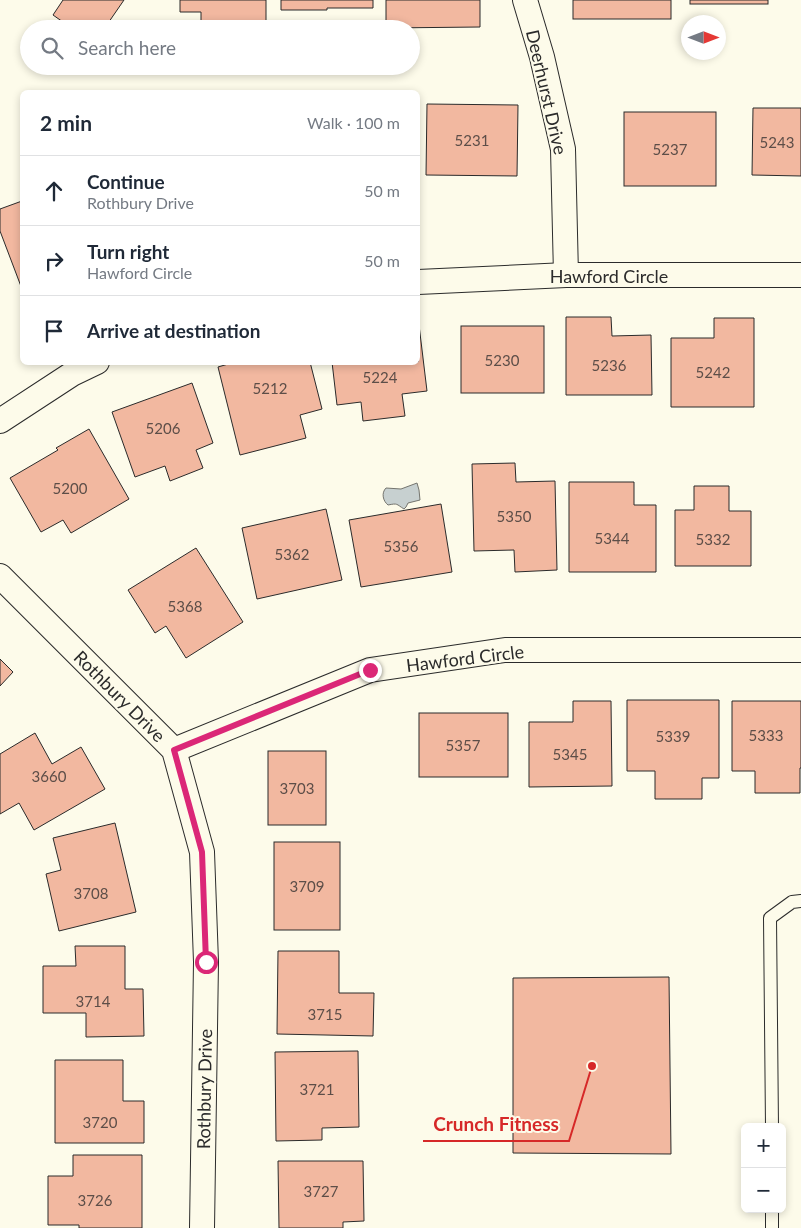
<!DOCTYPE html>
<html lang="en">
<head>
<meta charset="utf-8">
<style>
	:root { --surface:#fff; --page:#f6f6f7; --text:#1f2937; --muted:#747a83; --line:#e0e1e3 }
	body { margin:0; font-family:Lato,sans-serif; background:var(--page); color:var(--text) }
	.controls { position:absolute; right:15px; bottom:15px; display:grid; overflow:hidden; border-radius:8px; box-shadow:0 2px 8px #0003 }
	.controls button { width:45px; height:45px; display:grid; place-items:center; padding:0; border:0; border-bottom:1px solid var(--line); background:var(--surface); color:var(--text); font:25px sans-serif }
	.compass { position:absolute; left:681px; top:15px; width:45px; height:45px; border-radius:50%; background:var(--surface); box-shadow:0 2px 8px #0003; rotate:90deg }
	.stop { position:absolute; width:15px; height:15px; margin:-11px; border:4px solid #db2777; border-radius:50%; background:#fff }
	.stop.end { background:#db2777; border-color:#fff; box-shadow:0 1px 5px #0008 }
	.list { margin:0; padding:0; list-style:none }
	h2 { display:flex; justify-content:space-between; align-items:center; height:65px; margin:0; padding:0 20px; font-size:21px }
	h2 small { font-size:16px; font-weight:400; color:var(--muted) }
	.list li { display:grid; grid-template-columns:32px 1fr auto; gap:15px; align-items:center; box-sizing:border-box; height:70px; padding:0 20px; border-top:1px solid var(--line) }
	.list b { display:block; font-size:19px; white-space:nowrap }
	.list p { margin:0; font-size:16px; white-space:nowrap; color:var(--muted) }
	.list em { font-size:16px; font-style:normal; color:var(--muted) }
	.icon { flex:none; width:28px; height:28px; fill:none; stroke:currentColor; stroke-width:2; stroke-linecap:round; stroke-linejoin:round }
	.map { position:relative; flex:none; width:801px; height:1228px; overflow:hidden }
	.search { position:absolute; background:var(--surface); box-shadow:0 2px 8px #0003; left:20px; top:20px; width:400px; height:55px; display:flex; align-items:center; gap:12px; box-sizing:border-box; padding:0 18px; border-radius:28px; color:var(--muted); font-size:19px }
	.panel { position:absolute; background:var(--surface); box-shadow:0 2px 8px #0003; left:20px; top:90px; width:400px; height:275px; border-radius:8px }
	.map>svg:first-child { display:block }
	.water { fill:#c7d0d0; stroke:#74746e }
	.building { fill:#f2b8a0; stroke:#2b2b2b }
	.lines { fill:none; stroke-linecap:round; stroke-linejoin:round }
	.lane-casing { stroke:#2b2b2b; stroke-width:14 }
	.street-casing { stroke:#2b2b2b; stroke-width:26 }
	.lane { stroke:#fdfbea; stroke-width:12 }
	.street { stroke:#fdfbea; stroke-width:24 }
	.route { stroke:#db2777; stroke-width:6 }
	.labels { text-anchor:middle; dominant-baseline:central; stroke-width:4; stroke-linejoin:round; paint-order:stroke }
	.number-label { font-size:15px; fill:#5d4e48 }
	.street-label { font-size:18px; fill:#2b2b2b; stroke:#fdfbea }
	.leader { fill:none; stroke:#d62828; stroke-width:2 }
	.callout-dot { fill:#d62828; stroke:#fdfbea; stroke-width:2 }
	.callout-label { font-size:19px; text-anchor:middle; font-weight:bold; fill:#d62828; stroke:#fdfbea; stroke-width:4; stroke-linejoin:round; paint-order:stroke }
</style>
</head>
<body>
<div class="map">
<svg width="801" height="1228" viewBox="0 0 801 1228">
	<rect width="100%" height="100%" fill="#fdfbea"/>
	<path class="water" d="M417 483 419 490 420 500 408 503 406 507 404 509C396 504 398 503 388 505 383 501 381 493 386 488L401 489Z"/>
	<g class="building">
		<polygon points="63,0 124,0 104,29 73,29 53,15"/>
		<polygon points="180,0 266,0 266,29 201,29 201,12 180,12"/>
		<polygon points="281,0 373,0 373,8 327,8 327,10 281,10"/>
		<polygon points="386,0 480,0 480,27 386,28"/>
		<rect x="573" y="0" width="98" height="19"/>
		<rect x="690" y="0" width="78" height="4"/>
		<polygon points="427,104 518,105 517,176 426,175"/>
		<polygon points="753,108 801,108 801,176 752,175"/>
		<rect x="624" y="112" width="92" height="74"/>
		<polygon points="22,201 22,289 0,231 0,209"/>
		<polygon points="566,317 611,317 612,336 651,335 652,395 566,395"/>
		<polygon points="714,318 754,318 754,407 671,407 671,338 714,338"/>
		<polygon points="418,325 419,325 427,391 402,394 405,416 363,421 361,402 337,405 332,362 418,362"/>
		<rect x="461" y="326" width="83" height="67"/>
		<polygon points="235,362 310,362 322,409 300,415 306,438 240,455 218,367"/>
		<polygon points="192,383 213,443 196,450 203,468 170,481 165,466 135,477 112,412"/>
		<polygon points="89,429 129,499 71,533 63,520 41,532 10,478 58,450 56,448"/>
		<polygon points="515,463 516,482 555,481 557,570 515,572 514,550 474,551 472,464"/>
		<polygon points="569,482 634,482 634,505 656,505 656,572 569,572"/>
		<polygon points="694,486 729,486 729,511 751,511 751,566 675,566 675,510 694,510"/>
		<polygon points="441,504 452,572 361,587 349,520"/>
		<polygon points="326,509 342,580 257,599 242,528"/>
		<polygon points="196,548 243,622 186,658 166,626 155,633 128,590"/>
		<polygon points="0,659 13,672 0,686"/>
		<polygon points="627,700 719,700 719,778 702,778 702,799 655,799 655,771 627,771"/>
		<polygon points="573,701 611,701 612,786 529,787 529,722 573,722"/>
		<polygon points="732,701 801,701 801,768 800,768 800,793 755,793 755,771 732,771"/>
		<rect x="419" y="713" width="89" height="64"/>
		<polygon points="35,733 52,764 81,747 105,789 34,830 19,803 0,814 0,754"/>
		<rect x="268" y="751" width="58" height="74"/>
		<polygon points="115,823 136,912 59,931 46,874 61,870 53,838"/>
		<rect x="274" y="842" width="66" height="88"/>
		<polygon points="75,946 125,946 125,989 143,989 144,1036 86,1037 86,1013 43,1013 43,966 76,966"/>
		<polygon points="278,951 339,951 339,993 374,993 373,1036 277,1034"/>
		<polygon points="669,977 671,1154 513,1153 513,978"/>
		<polygon points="358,1051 359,1127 322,1128 322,1140 276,1141 275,1052"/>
		<polygon points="55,1060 123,1060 123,1101 144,1101 144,1143 55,1143"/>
		<polygon points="73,1155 142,1155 142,1228 79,1228 79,1225 48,1225 48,1176 73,1176"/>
		<polygon points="278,1161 363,1161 364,1221 343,1222 343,1228 279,1228"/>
	</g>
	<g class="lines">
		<g class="lane-casing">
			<g id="lane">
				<polyline points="772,1127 770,918 792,902 801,901"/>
				<polyline points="772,1209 772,1228"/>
			</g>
		</g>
		<g class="street-casing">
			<g id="street">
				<polyline points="525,0 542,57 563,149 566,275"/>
				<polyline points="418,282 566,275 801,275"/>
				<polyline points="0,421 72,374 97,362"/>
				<polyline points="0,576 174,750 202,852 206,962 202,1228"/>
				<polyline points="174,750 370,670 505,650 801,650"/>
			</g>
		</g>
		<use href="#lane" class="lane"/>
		<use href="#street" class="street"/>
	</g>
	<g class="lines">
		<polyline class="route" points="206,962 202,852 174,750 370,670"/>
	</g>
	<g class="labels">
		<g class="number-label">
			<text x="472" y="140">5231</text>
			<text x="777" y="142">5243</text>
			<text x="670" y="149">5237</text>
			<text x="502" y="360">5230</text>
			<text x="609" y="365">5236</text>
			<text x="713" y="372">5242</text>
			<text x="380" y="377">5224</text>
			<text x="270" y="388">5212</text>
			<text x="163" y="428">5206</text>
			<text x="70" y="488">5200</text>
			<text x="514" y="516">5350</text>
			<text x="612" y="538">5344</text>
			<text x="713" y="539">5332</text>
			<text x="401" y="546">5356</text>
			<text x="292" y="554">5362</text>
			<text x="185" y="606">5368</text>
			<text x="766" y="735">5333</text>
			<text x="673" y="736">5339</text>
			<text x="463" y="745">5357</text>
			<text x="570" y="754">5345</text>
			<text x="49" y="776">3660</text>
			<text x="297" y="788">3703</text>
			<text x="307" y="886">3709</text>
			<text x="91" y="893">3708</text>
			<text x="93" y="1001">3714</text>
			<text x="325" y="1014">3715</text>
			<text x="317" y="1089">3721</text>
			<text x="100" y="1122">3720</text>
			<text x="321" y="1191">3727</text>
			<text x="95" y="1200">3726</text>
		</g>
		<g class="street-label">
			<text transform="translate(547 92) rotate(77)">Deerhurst Drive</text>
			<text x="609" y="276">Hawford Circle</text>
			<text transform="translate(465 658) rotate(-7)">Hawford Circle</text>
			<text transform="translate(120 696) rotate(45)">Rothbury Drive</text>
			<text transform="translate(204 1089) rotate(-89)">Rothbury Drive</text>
		</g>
	</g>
	<path class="leader" d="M592 1066L569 1141H423"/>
	<circle class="callout-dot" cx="592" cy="1066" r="5"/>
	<g class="callout-label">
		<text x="496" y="1131">Crunch Fitness</text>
	</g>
</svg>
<div class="controls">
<button>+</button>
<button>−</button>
</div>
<svg class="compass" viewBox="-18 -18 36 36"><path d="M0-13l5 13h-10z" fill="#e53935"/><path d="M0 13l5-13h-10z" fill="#747a83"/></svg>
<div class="stop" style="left:206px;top:962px"></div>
<div class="stop end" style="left:370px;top:670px"></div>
<div class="search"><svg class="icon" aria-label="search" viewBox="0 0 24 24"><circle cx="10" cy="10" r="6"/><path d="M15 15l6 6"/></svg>Search here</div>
<section class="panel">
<h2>2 min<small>Walk · 100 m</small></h2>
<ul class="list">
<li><svg class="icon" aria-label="ahead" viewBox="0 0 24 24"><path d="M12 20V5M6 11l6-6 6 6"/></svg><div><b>Continue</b><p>Rothbury Drive</p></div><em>50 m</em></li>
<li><svg class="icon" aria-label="right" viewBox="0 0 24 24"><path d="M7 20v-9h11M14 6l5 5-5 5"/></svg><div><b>Turn right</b><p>Hawford Circle</p></div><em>50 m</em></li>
<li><svg class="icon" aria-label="arrive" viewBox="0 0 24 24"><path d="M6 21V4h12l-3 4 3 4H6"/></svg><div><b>Arrive at destination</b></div></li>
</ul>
</section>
</div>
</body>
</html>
